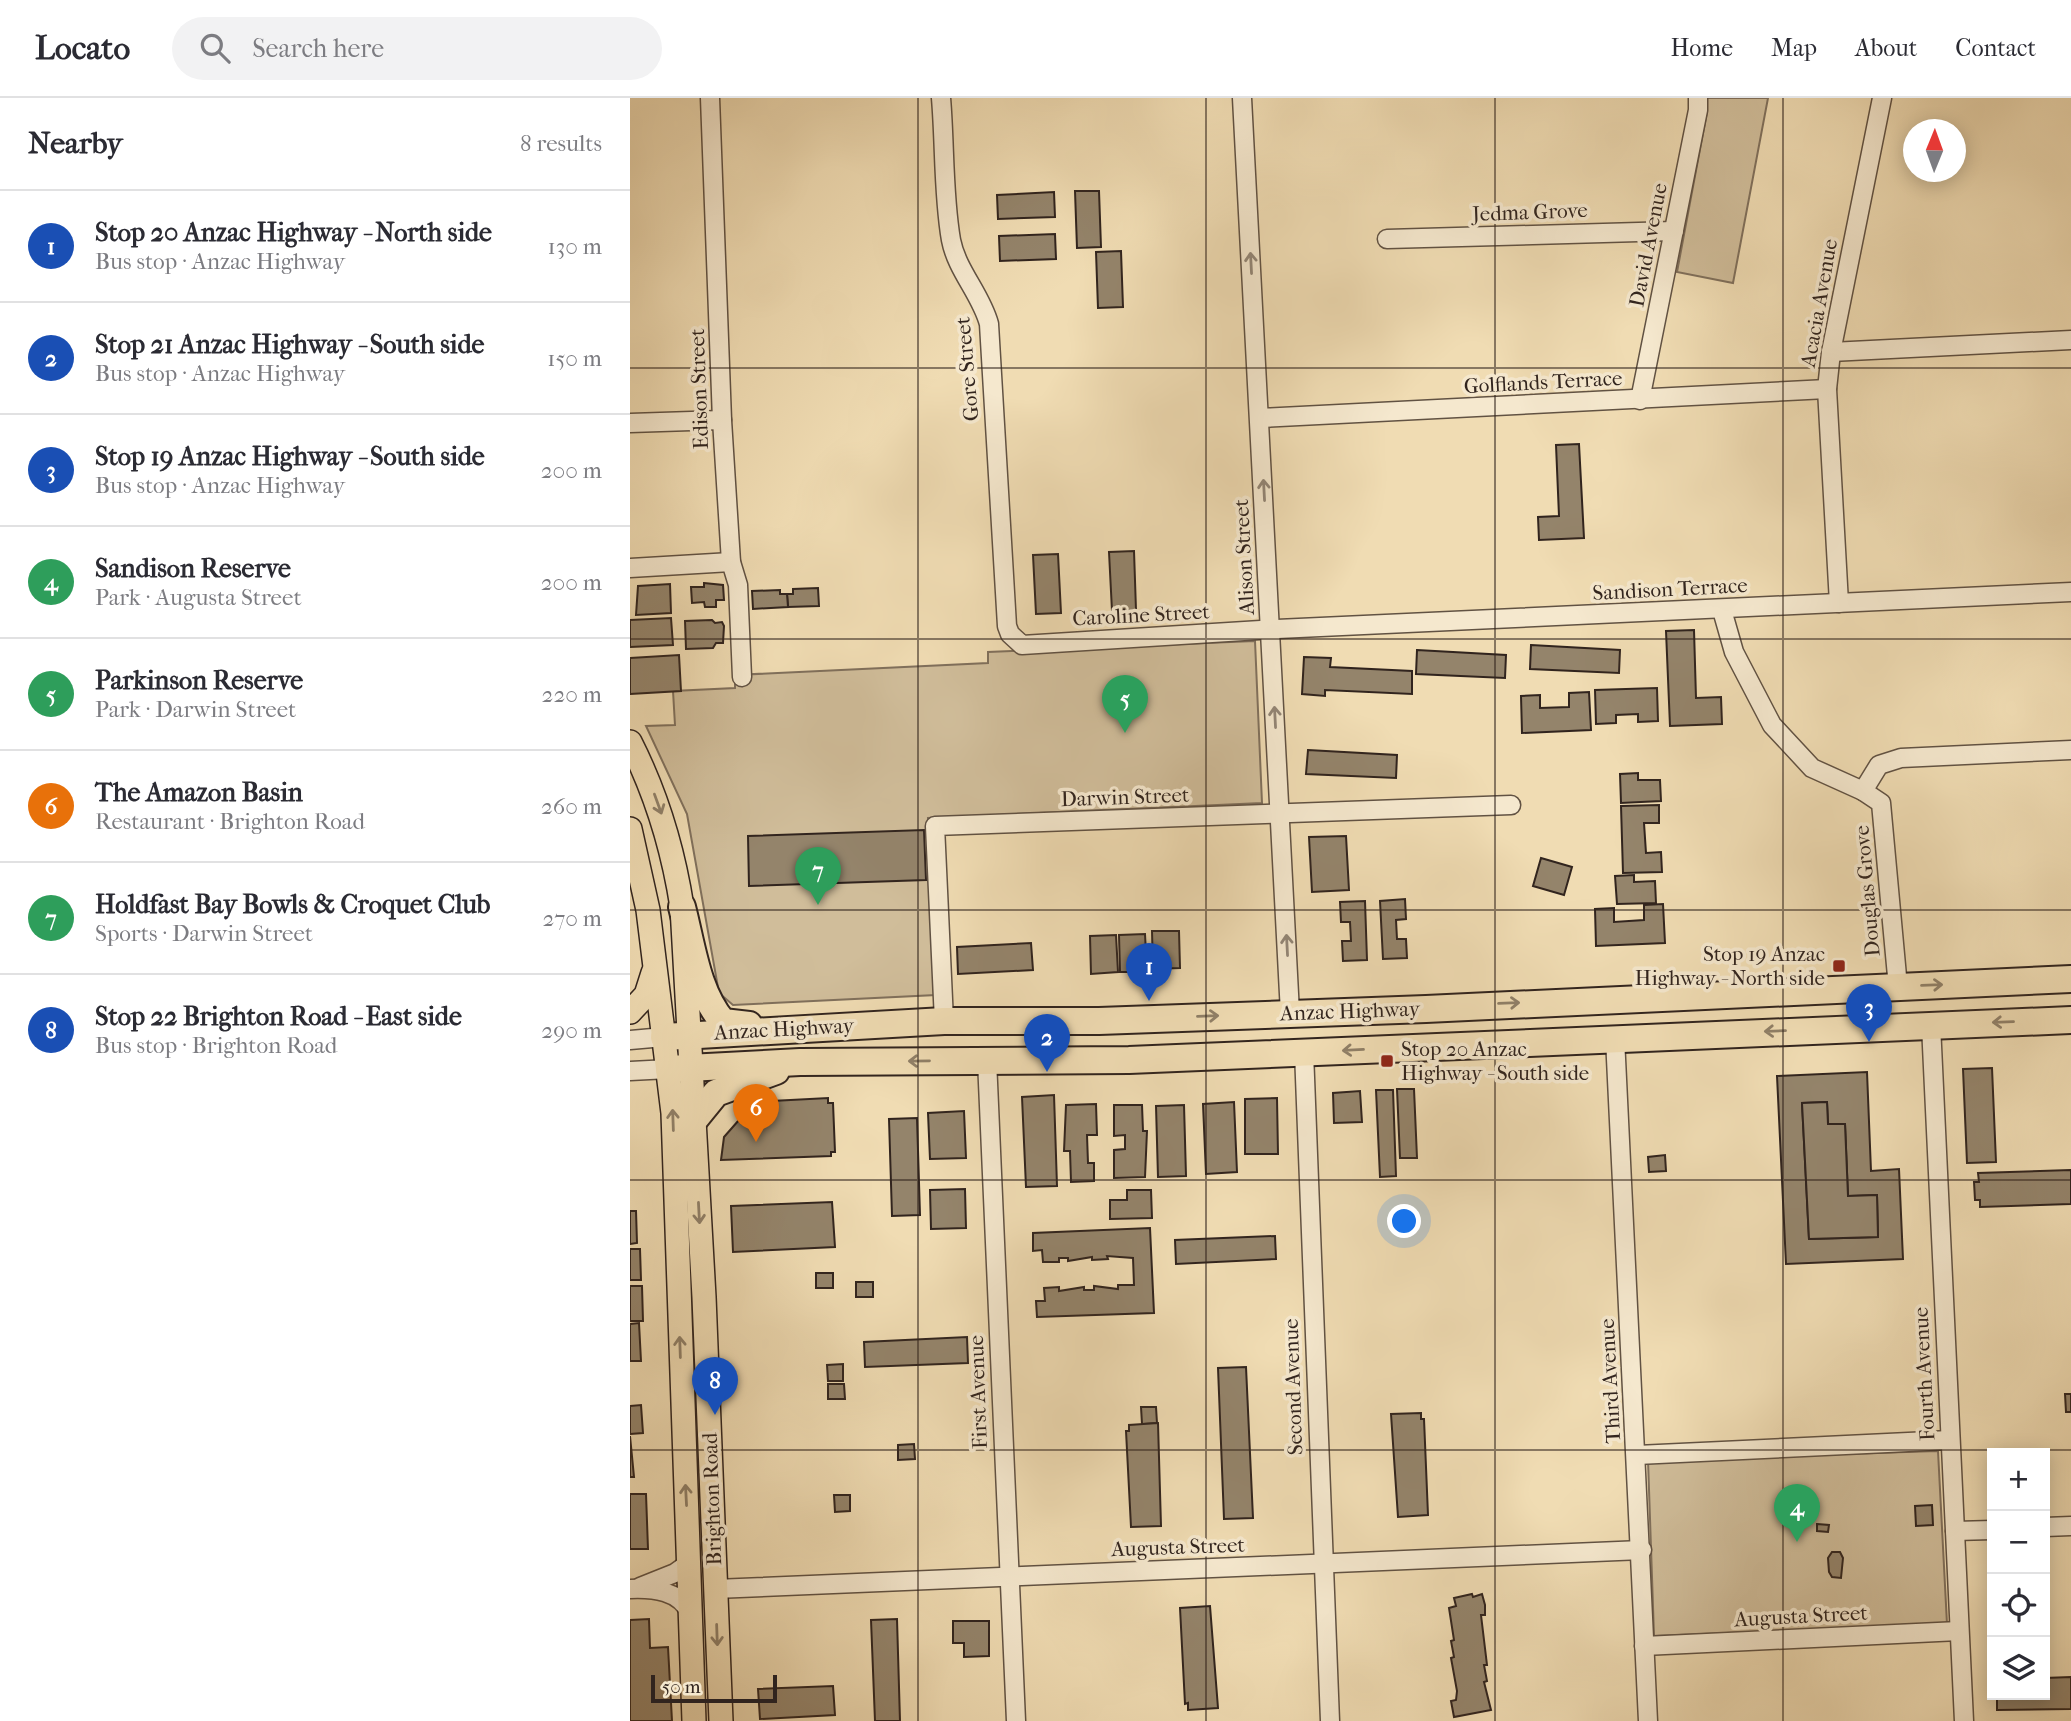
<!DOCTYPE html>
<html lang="en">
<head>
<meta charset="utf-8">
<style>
	:root { --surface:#fff; --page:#f2f2f3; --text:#2b2b33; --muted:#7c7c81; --line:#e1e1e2; --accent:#2563eb }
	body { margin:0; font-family:"IM FELL French Canon",serif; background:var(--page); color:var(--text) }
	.controls { position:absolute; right:21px; bottom:21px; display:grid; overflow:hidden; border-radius:0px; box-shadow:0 4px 18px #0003 }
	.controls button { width:63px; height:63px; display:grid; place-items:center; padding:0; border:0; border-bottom:2px solid var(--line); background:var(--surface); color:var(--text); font:35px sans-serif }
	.compass { position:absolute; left:1273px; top:21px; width:63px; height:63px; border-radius:50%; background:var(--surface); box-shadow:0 4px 18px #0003; rotate:1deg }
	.scale { position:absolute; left:21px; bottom:18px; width:126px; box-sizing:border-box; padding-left:7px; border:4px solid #31241e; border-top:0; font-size:19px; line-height:24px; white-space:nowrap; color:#31241e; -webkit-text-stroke:5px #f5e8ce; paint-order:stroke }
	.you { position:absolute; left:775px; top:1124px; width:24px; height:24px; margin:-18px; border:5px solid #fff; border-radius:50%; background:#1a73e8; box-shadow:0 0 0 10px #1a73e833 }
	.badge { display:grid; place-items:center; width:46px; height:46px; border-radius:50%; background:var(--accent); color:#fff; font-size:23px; font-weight:700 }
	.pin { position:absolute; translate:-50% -58px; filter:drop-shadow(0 2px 4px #0008) }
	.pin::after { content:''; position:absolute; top:37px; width:24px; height:21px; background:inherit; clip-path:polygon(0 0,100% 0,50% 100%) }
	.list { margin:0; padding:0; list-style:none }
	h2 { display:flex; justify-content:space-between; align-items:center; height:91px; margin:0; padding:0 28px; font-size:30px }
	h2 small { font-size:23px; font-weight:400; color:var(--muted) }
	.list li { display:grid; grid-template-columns:46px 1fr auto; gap:21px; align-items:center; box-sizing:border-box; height:112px; padding:0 28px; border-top:2px solid var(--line) }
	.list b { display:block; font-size:26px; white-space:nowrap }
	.list p { margin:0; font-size:23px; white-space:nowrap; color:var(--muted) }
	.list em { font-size:23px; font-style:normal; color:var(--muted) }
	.icon { flex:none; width:38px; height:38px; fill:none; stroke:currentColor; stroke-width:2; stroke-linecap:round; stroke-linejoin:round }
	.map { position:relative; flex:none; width:1441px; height:1623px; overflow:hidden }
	header { display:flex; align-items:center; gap:42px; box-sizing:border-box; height:98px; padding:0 35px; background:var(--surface); border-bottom:2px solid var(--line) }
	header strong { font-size:33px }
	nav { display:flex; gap:38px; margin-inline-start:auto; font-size:24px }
	.search { width:490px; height:63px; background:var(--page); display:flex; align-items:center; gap:18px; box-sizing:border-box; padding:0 24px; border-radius:38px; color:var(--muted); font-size:26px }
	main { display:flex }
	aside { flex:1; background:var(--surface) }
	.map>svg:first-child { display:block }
	.green { fill:#d0bd9a; stroke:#80705c; stroke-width:2 }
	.building { fill:#94846b; stroke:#31241e; stroke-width:2; fill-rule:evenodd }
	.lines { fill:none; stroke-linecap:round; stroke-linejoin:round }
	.minor-casing { stroke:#615243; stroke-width:21 }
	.major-casing { stroke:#31241e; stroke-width:26 }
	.highway-casing { stroke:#31241e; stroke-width:30 }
	.minor { stroke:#f5e8ce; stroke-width:18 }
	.major { stroke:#f0dcb3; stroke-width:23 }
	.highway { stroke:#f0dcb3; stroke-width:26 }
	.oneway { stroke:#938676 }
	.oneway2 { stroke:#908068 }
	.grid { fill:none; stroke:#31241e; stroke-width:2; stroke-opacity:0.55 }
	.poi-dot { fill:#8f2418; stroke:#f5e8ce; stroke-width:2.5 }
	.labels { text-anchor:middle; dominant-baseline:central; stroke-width:7; stroke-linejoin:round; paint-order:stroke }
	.street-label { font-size:21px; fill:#31241e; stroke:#f5e8ce }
	.poi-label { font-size:21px; fill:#31241e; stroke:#f5e8ce; text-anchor:end }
</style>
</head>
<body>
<header>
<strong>Locato</strong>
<div class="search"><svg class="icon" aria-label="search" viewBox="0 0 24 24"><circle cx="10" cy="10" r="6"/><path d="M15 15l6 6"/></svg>Search here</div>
<nav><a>Home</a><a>Map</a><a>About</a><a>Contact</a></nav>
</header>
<main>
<aside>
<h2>Nearby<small>8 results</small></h2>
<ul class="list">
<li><span class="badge" style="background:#1a4fb4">1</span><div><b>Stop 20 Anzac Highway - North side</b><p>Bus stop · Anzac Highway</p></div><em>130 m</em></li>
<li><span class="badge" style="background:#1a4fb4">2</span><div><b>Stop 21 Anzac Highway - South side</b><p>Bus stop · Anzac Highway</p></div><em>150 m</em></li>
<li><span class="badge" style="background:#1a4fb4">3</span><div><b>Stop 19 Anzac Highway - South side</b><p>Bus stop · Anzac Highway</p></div><em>200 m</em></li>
<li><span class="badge" style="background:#2e9e5b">4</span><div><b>Sandison Reserve</b><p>Park · Augusta Street</p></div><em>200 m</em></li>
<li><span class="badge" style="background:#2e9e5b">5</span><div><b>Parkinson Reserve</b><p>Park · Darwin Street</p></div><em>220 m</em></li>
<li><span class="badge" style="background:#e8710a">6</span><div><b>The Amazon Basin</b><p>Restaurant · Brighton Road</p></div><em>260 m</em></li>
<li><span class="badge" style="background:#2e9e5b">7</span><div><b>Holdfast Bay Bowls &amp; Croquet Club</b><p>Sports · Darwin Street</p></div><em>270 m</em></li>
<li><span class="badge" style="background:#1a4fb4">8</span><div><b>Stop 22 Brighton Road - East side</b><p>Bus stop · Brighton Road</p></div><em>290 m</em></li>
</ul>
</aside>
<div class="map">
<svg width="1441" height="1623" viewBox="0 0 1441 1623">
	<rect width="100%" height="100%" fill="#f0dcb3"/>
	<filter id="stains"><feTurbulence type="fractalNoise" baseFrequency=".00286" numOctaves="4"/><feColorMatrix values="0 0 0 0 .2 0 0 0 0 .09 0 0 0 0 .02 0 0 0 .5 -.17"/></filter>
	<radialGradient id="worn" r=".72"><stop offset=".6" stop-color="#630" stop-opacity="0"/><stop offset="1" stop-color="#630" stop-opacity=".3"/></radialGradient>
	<g class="green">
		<polygon points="1077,0 1138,0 1103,185 1047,174 1077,14"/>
		<polygon points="625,543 632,705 298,720 306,897 103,907 89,895 57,716 16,628 45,627 43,593 105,590 105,577 358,565 358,554"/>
		<polygon points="1308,1353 1317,1526 1024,1538 1018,1362"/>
	</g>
	<g class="building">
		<polygon points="445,93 469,93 471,149 447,150"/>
		<polygon points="424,94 425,119 368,121 367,97"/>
		<polygon points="425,136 426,161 370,163 369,138"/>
		<polygon points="491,153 493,209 468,210 466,154"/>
		<polygon points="949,346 954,440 909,442 908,419 929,418 926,347"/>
		<polygon points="504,453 506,512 482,513 479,454"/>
		<polygon points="428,456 431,515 406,516 403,457"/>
		<polygon points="74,485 93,487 94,502 86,502 86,509 75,509 74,504 62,505 61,489 74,489"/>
		<polygon points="40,486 41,515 6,517 8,488"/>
		<polygon points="188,490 189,508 158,509 157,496 163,496 163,491"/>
		<polygon points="150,492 150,496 157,496 158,509 123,511 122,493"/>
		<polygon points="41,520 43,547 0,549 0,522"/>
		<polygon points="82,522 85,525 92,524 94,528 93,545 86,545 83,550 56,551 55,523"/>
		<polygon points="1064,532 1066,600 1091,599 1092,626 1040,628 1036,533"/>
		<polygon points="901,547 990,552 989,575 900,571"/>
		<polygon points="787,552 876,557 875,580 786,576"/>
		<polygon points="49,557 51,593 0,596 0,560"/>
		<polygon points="674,559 701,560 700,569 782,573 782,596 695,592 695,598 672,596"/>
		<polygon points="1027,590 1028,623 1008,624 1008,616 986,617 986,625 966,626 965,592"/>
		<polygon points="959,594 961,632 892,635 891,598 910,597 910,610 939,609 939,595"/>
		<polygon points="678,652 767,657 766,680 676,676"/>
		<polygon points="1008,675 1008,682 1030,682 1031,703 991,705 990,676"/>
		<polygon points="1029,707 1029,725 1014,725 1016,755 1031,754 1032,774 993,775 991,708"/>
		<polygon points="294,732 296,782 119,788 118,738"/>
		<polygon points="716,738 719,792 682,794 679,739"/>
		<polygon points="911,760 942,769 934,797 903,788"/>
		<polygon points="1004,777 1004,784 1025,783 1026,805 987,806 985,778"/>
		<polygon points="775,801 776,821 766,822 767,841 776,841 777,860 753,861 750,803"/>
		<polygon points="735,803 737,862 713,863 712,843 721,843 720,824 711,824 710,804"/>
		<polygon points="1033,806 1035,845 966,848 965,811 984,810 984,824 1014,822 1014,807"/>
		<polygon points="522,833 549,833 550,870 523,871"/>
		<polygon points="515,836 517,874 490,874 489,837"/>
		<polygon points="486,837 488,874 461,876 460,838"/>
		<polygon points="401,845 403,872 328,876 327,849"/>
		<polygon points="1362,970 1366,1064 1337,1065 1333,971"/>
		<path d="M1237 974 1241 1073 1269 1071 1273 1161 1156 1166 1147 978ZM1197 1004 1198 1026H1215L1218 1098 1247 1097 1248 1139 1179 1141 1172 1005Z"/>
		<polygon points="767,991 784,991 787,1060 770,1060"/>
		<polygon points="746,992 763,992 766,1078 750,1079"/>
		<polygon points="730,993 732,1024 704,1025 703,995"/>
		<polygon points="424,997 427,1088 396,1089 392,999"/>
		<polygon points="198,1000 198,1005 203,1005 205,1054 201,1054 201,1058 91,1062 94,1039 116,1014 142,1008 142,1003"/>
		<polygon points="647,1000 648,1056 615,1056 615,1001"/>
		<polygon points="604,1004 607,1074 576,1076 573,1006"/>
		<polygon points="1197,1004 1198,1026 1215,1026 1218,1098 1247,1097 1248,1139 1179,1141 1172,1005"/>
		<polygon points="466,1006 467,1037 457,1037 458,1065 464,1065 464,1083 441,1084 440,1053 434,1053 436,1007"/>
		<polygon points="484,1007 512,1007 513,1033 517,1033 515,1079 484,1080 484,1052 495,1051 495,1037 484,1038"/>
		<polygon points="554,1007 556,1078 528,1079 526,1008"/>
		<polygon points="334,1013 336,1060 300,1061 298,1015"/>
		<polygon points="287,1020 290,1117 262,1118 259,1021"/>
		<polygon points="1035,1057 1036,1073 1019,1074 1018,1059"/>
		<polygon points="1441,1072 1441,1106 1350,1109 1350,1102 1345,1102 1344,1084 1349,1084 1348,1075"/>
		<polygon points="335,1091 336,1130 301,1131 300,1092"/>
		<polygon points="497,1092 521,1092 522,1120 480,1121 480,1102 497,1102"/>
		<polygon points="202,1104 205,1149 103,1154 101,1108"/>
		<polygon points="0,1113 6,1113 7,1145 0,1146"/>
		<polygon points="520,1130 524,1215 407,1219 406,1203 415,1203 414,1190 429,1189 429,1193 454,1189 454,1192 464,1192 464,1188 488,1191 488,1187 504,1187 503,1160 477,1158 478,1161 462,1162 462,1159 438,1163 438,1160 429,1160 429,1164 413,1164 412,1152 403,1153 403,1135"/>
		<polygon points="645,1138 646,1161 546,1166 545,1142"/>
		<polygon points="0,1151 10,1151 11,1182 0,1182"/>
		<rect x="186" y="1175" width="17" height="15"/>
		<rect x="226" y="1184" width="17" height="15"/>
		<polygon points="0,1188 12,1188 13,1223 0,1223"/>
		<polygon points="9,1225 11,1263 0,1263 0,1226"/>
		<polygon points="337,1239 338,1265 235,1269 234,1244"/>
		<polygon points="213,1266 213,1283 198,1283 197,1267"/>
		<polygon points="616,1269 623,1420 594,1421 588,1270"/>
		<polygon points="198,1286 214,1286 215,1301 198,1301"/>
		<polygon points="1435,1296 1441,1296 1441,1314 1436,1314"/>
		<polygon points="11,1307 13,1335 0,1336 0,1308"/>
		<polygon points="511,1309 526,1309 527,1325 512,1326"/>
		<polygon points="791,1315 791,1321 794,1321 798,1417 768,1419 761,1316"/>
		<polygon points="528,1325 531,1428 501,1429 496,1333 499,1333 499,1327"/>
		<polygon points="0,1338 4,1379 0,1379"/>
		<polygon points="284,1346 285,1361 268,1362 268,1347"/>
		<polygon points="0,1396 16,1396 18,1451 0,1451"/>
		<polygon points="204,1397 220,1397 220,1413 205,1414"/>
		<polygon points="1302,1407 1303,1427 1286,1428 1285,1408"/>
		<polygon points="1187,1426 1199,1427 1198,1434 1187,1433"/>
		<polygon points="1202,1454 1210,1454 1213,1460 1211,1480 1202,1479 1199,1474 1198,1460"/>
		<polygon points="842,1496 843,1499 852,1496 855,1507 855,1517 851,1517 857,1567 854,1567 857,1583 854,1584 861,1612 824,1619 821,1603 826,1602 827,1593 821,1560 824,1559 821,1543 824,1542 819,1510 826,1508 824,1500"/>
		<polygon points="580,1508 588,1610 558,1612 558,1605 555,1606 550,1510"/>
		<polygon points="19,1521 20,1550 38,1549 42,1623 0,1623 0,1522"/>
		<polygon points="267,1521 270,1623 245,1623 241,1522"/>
		<polygon points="323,1523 359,1523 359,1558 334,1559 334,1545 323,1545"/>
		<polygon points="1441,1579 1441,1611 1367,1612 1367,1597 1415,1597 1415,1580"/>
		<polygon points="203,1588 205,1617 130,1621 128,1591"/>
	</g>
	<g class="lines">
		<g class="minor-casing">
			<g id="minor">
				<polyline points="80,0 92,322 101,464 108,487 112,579"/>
				<path d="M311 0C315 46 313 96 321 142 327 173 351 196 359 226L377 528 380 536 392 547 647 531 1441 494"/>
				<polyline points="612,0 660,915"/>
				<polyline points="757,141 1044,133"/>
				<polyline points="1201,254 1441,242"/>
				<polyline points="1010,302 1068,12 1068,0"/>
				<polyline points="630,320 1197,291"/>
				<polyline points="0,325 92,322"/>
				<polyline points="0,470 101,464"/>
				<polyline points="1209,505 1197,291 1201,254 1252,0"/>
				<polyline points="1092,512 1104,554 1142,627 1182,670 1233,693 1251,705 1268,889"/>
				<polyline points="1233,693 1249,667 1271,660 1441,652"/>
				<polyline points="314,923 305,728 881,707"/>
				<polyline points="1301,927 1334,1623"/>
				<polyline points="985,940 1018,1623"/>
				<polyline points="0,942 34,939"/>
				<polyline points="674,954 700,1623"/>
				<polyline points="357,962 386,1623"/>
				<polyline points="0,973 39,971"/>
				<polyline points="1007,1357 1320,1342"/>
				<polyline points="1415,1429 1441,1428"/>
				<polyline points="1325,1433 1362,1432"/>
				<polyline points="10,1489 45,1475 59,1465"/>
				<path d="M0 1491C22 1490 51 1492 61 1517"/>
				<polyline points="85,1491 1012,1452"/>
				<polyline points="1014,1548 1329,1533"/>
			</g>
		</g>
		<g class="major-casing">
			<g id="major">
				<path d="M0 644C27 697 43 751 52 809L74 1199 91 1623"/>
				<polyline points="0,731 18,812 43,1015 64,1623"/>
				<polyline points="0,914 16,897 23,875"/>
			</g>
		</g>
		<g class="highway-casing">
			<g id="highway">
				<path d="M52 809C62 847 67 894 93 924L119 927"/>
				<polyline points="34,939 314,923 469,923 796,911 1441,881"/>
				<polyline points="39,971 170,964 499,962 1441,922"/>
				<polyline points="64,1022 86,995 146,973"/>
			</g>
		</g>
		<use href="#minor" class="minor"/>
		<use href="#major" class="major"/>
		<use href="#highway" class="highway"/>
	</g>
	<defs><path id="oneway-shaft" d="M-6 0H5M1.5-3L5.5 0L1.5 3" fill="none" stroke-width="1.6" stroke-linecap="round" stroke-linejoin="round" transform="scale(1.75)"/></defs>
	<g class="oneway">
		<use href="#oneway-shaft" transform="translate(621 165) rotate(-93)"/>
		<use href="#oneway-shaft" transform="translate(634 392) rotate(-93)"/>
		<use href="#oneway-shaft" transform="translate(645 619) rotate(-93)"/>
		<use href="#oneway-shaft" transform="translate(657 847) rotate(-93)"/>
	</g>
	<g class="oneway2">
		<use href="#oneway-shaft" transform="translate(28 706) rotate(70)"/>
		<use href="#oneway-shaft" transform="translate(1302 887) rotate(-2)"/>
		<use href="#oneway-shaft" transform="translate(879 905) rotate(-2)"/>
		<use href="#oneway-shaft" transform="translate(578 918) rotate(-2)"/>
		<use href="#oneway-shaft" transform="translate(1373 924) rotate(178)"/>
		<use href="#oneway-shaft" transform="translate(1145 933) rotate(178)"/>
		<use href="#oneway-shaft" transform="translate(723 952) rotate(177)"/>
		<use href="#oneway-shaft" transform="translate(289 963) rotate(179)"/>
		<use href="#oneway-shaft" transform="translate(43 1022) rotate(-92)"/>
		<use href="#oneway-shaft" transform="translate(69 1115) rotate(87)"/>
		<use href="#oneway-shaft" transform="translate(50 1249) rotate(-92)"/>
		<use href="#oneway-shaft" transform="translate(56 1397) rotate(-93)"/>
		<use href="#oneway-shaft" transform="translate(87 1537) rotate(88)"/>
	</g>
	<path class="grid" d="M288 0V1623M576 0V1623M865 0V1623M1153 0V1623M0 270H1441M0 541H1441M0 812H1441M0 1082H1441M0 1352H1441"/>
	<g class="poi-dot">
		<rect x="1202" y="861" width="14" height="14" rx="3.5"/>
		<rect x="750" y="956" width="14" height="14" rx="3.5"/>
	</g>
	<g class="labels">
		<g class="street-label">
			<text transform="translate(900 114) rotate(-2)">Jedma Grove</text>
			<text transform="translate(1018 147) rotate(-79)">David Avenue</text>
			<text transform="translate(1189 205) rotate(-80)">Acacia Avenue</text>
			<text transform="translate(337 271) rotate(-95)">Gore Street</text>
			<text transform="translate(913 284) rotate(-3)">Golflands Terrace</text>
			<text transform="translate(69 291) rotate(-92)">Edison Street</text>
			<text transform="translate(614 459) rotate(-93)">Alison Street</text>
			<text transform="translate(1040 491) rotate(-3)">Sandison Terrace</text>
			<text transform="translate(511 517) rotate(-3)">Caroline Street</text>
			<text transform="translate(495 699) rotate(-2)">Darwin Street</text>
			<text transform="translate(1237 793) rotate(-95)">Douglas Grove</text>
			<text transform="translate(720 913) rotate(-2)">Anzac Highway</text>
			<text transform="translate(154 931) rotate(-3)">Anzac Highway</text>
			<text transform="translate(1294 1276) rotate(-93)">Fourth Avenue</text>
			<text transform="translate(980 1283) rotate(-93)">Third Avenue</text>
			<text transform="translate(663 1289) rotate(-92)">Second Avenue</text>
			<text transform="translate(348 1294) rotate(-92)">First Avenue</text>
			<text transform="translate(82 1401) rotate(-92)">Brighton Road</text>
			<text transform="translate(548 1449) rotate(-2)">Augusta Street</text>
			<text transform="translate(1171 1518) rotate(-3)">Augusta Street</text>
		</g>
		<g class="poi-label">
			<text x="1195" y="856">Stop 19 Anzac<tspan x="1195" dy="24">Highway - North side</tspan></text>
			<text x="771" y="951" text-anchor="start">Stop 20 Anzac<tspan x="771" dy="24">Highway - South side</tspan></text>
		</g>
	</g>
	<rect width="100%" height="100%" filter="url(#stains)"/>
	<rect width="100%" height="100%" fill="url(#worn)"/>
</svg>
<div class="controls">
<button>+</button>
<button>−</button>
<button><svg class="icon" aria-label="locate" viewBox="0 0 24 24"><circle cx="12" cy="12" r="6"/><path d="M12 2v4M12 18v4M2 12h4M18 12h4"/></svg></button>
<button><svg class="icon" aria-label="layers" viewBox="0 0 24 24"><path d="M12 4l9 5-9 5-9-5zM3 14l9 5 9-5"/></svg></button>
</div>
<svg class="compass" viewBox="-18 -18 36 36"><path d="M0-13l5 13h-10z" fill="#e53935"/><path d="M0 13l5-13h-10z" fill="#7c7c81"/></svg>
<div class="scale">50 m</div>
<div class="you"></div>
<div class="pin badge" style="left:519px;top:903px;background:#1a4fb4">1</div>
<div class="pin badge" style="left:417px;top:974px;background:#1a4fb4">2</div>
<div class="pin badge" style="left:1239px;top:944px;background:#1a4fb4">3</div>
<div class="pin badge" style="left:1167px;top:1444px;background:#2e9e5b">4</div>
<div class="pin badge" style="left:495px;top:635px;background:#2e9e5b">5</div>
<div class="pin badge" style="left:126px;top:1044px;background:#e8710a">6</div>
<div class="pin badge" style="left:188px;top:807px;background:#2e9e5b">7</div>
<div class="pin badge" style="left:85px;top:1317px;background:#1a4fb4">8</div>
</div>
</main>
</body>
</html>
